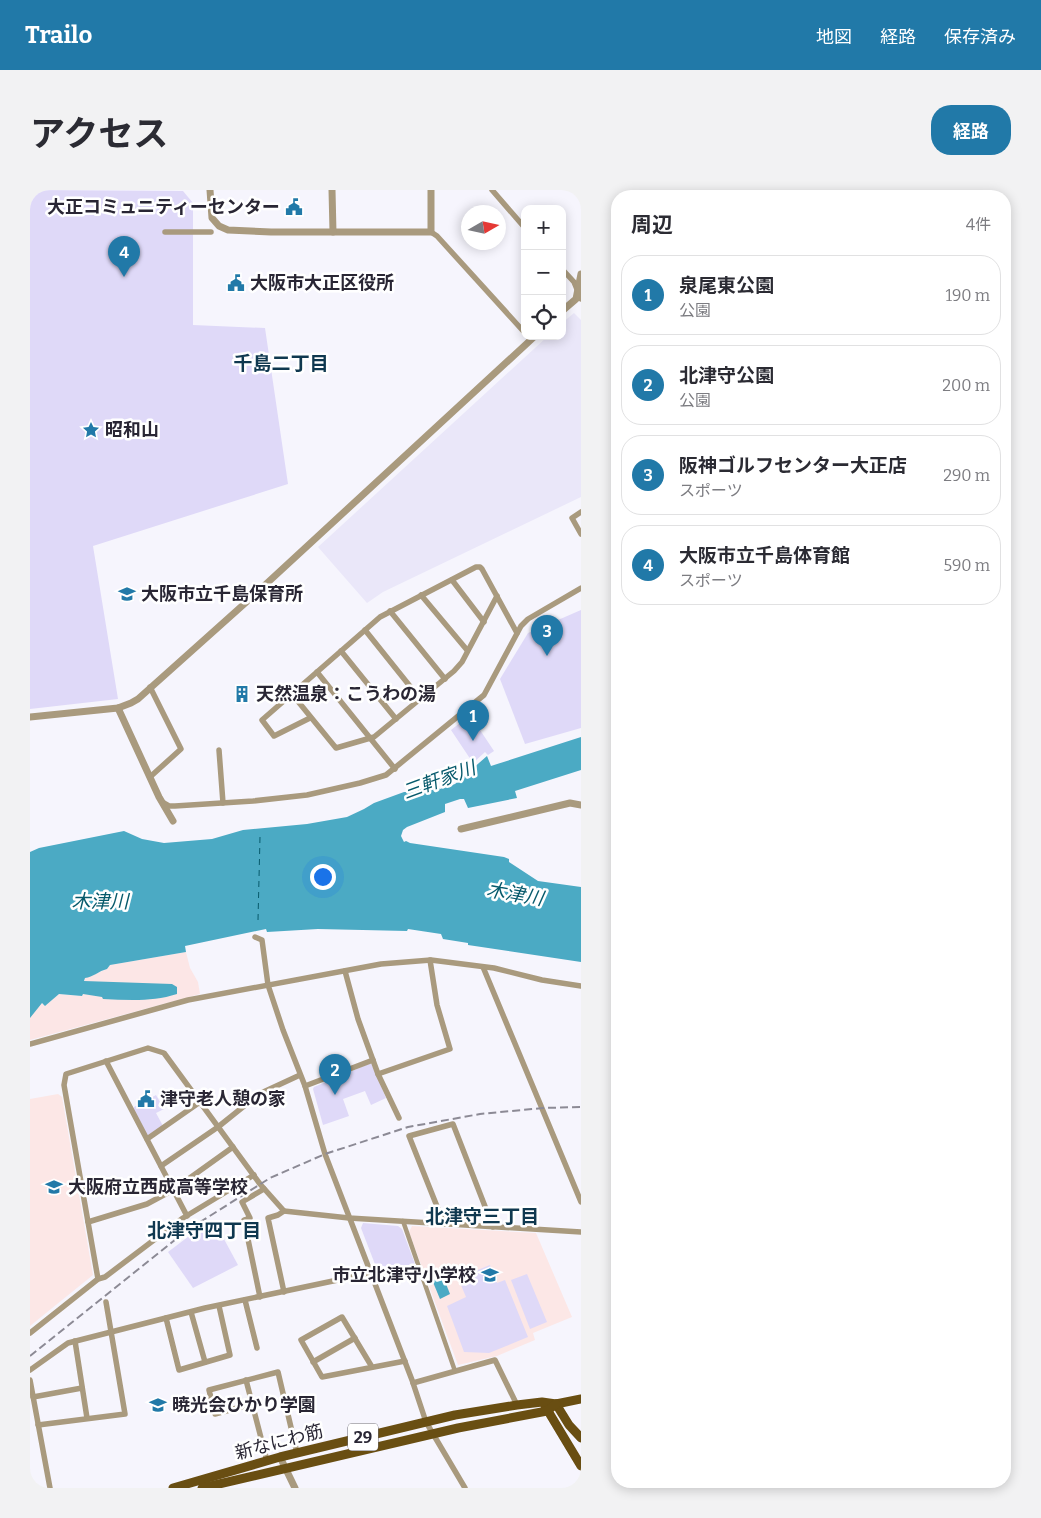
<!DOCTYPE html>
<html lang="ja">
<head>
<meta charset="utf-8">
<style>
	:root { --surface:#fff; --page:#f2f2f3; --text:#2b2b33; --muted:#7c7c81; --line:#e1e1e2; --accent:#2179a8 }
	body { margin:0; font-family:Bitter,"Noto Sans JP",serif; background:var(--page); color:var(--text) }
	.controls { position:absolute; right:15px; top:15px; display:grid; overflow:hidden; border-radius:10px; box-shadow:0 2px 12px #0003 }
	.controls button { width:45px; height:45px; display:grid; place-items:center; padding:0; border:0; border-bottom:1px solid var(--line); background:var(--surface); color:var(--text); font:25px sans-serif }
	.compass { position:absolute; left:431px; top:15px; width:45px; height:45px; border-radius:50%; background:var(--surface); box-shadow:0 2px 12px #0003; rotate:81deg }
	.you { position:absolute; left:292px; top:686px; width:18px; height:18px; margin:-12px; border:4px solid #fff; border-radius:50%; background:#1a73e8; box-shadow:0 0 0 8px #1a73e833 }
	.badge { display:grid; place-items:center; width:32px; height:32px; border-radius:50%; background:var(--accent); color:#fff; font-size:16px; font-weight:700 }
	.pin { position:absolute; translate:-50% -41px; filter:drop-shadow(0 1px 2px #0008) }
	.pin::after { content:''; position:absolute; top:26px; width:18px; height:15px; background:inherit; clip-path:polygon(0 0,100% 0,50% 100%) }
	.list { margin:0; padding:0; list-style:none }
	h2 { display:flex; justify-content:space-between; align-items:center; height:65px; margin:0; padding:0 20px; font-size:21px }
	h2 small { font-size:16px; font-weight:400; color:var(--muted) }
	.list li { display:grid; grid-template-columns:32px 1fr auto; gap:15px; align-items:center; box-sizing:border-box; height:80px; margin:0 10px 10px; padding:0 10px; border:1px solid var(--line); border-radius:20px }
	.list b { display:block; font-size:19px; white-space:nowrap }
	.list p { margin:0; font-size:16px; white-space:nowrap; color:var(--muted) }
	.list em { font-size:16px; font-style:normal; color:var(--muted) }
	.icon { flex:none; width:28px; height:28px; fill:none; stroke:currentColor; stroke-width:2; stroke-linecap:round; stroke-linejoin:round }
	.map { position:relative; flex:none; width:551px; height:1298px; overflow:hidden; border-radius:20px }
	header { display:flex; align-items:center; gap:30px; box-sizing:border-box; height:70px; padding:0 25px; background:var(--accent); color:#fff }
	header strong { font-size:24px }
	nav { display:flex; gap:28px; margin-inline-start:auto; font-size:18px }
	.intro { display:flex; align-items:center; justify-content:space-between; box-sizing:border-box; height:120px; padding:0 30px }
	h1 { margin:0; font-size:35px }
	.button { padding:12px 22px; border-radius:20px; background:var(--accent); color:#fff; font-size:18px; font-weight:700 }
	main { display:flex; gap:30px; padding:0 30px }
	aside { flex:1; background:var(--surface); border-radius:20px; box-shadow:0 2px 12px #0003 }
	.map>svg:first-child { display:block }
	.built { fill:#eae7f9 }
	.industrial { fill:#fce6e6 }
	.education { fill:#fce7e6 }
	.green { fill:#dfd9f8 }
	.water { fill:#4baac4 }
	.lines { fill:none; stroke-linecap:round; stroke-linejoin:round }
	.ferry { stroke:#075a6c; stroke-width:1; stroke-dasharray:6 5; stroke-linecap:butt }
	.pedestrian { stroke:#a99a7e; stroke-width:4.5 }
	.minor { stroke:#a99a7e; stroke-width:5.5 }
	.tertiary { stroke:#a99a7e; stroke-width:7 }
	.secondary { stroke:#846d43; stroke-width:8 }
	.primary { stroke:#694e12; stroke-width:9 }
	.rail { stroke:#8c8a95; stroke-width:2; stroke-dasharray:8 4; stroke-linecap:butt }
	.labels { text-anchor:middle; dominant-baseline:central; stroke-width:5; stroke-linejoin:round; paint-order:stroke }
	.shield { fill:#fff; stroke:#696771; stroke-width:1 }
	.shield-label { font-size:16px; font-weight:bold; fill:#292634 }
	.poi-label { font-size:18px; font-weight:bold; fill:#292634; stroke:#fff; text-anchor:start }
	.street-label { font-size:18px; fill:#292634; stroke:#fff }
	.neighbourhood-label { font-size:19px; font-weight:bold; fill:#0f384f; stroke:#fff }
	.water-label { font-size:19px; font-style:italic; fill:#075a6c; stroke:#fff }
</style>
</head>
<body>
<header>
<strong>Trailo</strong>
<nav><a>地図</a><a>経路</a><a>保存済み</a></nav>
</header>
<div class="intro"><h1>アクセス</h1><a class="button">経路</a></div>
<main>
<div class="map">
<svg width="551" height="1298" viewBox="0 0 551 1298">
	<rect width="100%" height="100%" fill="#f6f5fd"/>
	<polygon class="built" points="544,123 551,130 551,307 353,402 337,413 288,357 518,146 532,146 532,133"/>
	<polygon class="industrial" points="156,762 160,778 168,792 170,804 0,850 0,802 15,816 29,804 52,806 55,788 77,779 80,775"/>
	<g class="education">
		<polygon points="28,904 32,907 63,1085 0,1136 0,909"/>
		<polygon points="382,1036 506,1043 542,1127 503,1143 505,1150 467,1166 428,1175 379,1042"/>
	</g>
	<g class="green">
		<polygon points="0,0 153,1 163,13 163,135 235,138 258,294 63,356 88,509 0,519"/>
		<polygon points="551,420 551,538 495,554 470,489 498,443"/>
		<polygon points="440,525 464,561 458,565 455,562 443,573 421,540"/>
		<polygon points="341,873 356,908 341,915 335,901 313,909 319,926 293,935 283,899 284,897"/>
		<polygon points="126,905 134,919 126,923 133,936 117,947 103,920 104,917"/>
		<polygon points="333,1033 368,1036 372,1039 385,1074 348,1082 331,1038"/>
		<polygon points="175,1034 188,1038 208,1075 163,1098 138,1062"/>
		<polygon points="460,1075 467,1093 475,1090 498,1147 459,1163 434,1162 417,1116 436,1107 428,1088"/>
		<polygon points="497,1084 517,1132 500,1139 481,1090"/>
	</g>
	<g class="water">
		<path d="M551 547V580L485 601 487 608 438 618 434 609H430L415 614V622L377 637 373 640 371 646 374 652 376 651 380 653 474 667 479 669V672L508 691 551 697V772L438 755V753L413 749 411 744 378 739 377 741 288 739 237 742 236 739 155 756 156 762 80 775 77 779C69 781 63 787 55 788L54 791 142 794 147 797V804C123 812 98 810 73 809L72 807 53 804 52 806 29 804 15 816 12 813 0 828V662L9 658 94 641 112 649 134 653 182 649 213 640 277 634 317 627 334 619 344 613 374 602H384L404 593 410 599 425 594 457 566 461 576Z"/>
		<polygon points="411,1081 420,1104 410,1109 400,1085"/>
	</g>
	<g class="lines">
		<polyline class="ferry" points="228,730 230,647"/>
		<polyline class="pedestrian" points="373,1031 425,1181"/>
		<g class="minor">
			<polyline points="462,0 495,38"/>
			<polyline points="135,42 181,42"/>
			<polyline points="401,42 407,46 495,143"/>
			<polyline points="532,79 544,92 551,109"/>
			<polyline points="551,322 542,328 551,344"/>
			<polyline points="422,390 454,432"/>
			<polyline points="391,405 437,460"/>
			<polyline points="360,421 415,489"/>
			<polyline points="335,440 391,510"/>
			<polyline points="311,461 366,529"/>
			<polyline points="287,482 365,579"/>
			<polyline points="120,497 151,559 120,587"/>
			<polyline points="262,504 306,558 344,547 424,481 432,472 467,406"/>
			<polyline points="280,528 244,546 232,530 350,427 446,377 450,377 452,379 487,443"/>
			<polyline points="189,560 193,613"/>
			<polyline points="132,612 139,616 145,616 223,611 277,605 330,593 356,585 454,505 491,436 498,429 551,398"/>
			<polyline points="225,747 232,750 238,795 253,840 275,896 295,964 382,1190 396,1232 435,1298"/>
			<polyline points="453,777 551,1012"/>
			<polyline points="315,781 328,829 348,884 369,928"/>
			<polyline points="0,854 158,810 351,774 401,770 464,778 512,790 551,796"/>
			<polyline points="76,871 157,1026"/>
			<polyline points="348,884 420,859 407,815 400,770"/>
			<polyline points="275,896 343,870"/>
			<polyline points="117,949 170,912"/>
			<polyline points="131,976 188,937 229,904 270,885"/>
			<polyline points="58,1032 117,1014 143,1000 203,957"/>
			<polyline points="414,1034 379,946 423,934 463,1037"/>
			<polyline points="68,1089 34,895 36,884 118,858 134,863 230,994 254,1021 319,1028 551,1042"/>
			<polyline points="254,1102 238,1028 248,1025 254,1021"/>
			<polyline points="230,1107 214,1030 220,1028 212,1012 234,999"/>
			<polyline points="215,1110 227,1158"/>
			<polyline points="161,1122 175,1172"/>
			<polyline points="136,1128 149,1180 200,1165 189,1116"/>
			<polyline points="0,1143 68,1089 75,1087 153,1028 224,985"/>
			<polyline points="45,1151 57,1228"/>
			<polyline points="283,1172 325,1148"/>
			<polyline points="342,1177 312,1127 271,1150 292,1187 375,1171"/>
			<polyline points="0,1180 38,1153 175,1118 341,1083"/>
			<polyline points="0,1190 20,1298"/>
			<polyline points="216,1190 237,1271"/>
			<polyline points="383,1193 465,1170 487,1215"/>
			<polyline points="3,1207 52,1198"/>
			<polyline points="222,1214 185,1224 179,1200 248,1182 267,1263"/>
			<polyline points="8,1235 95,1224 76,1112"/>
		</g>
		<g class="tertiary">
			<polyline points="180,0 182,28 189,36 198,40 241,42 401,42 401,0"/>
			<polyline points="302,0 303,42"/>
			<polyline points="532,121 546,109 551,84"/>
			<polyline points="88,518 129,607 143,631"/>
			<polyline points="0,527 88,518 101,513 108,509 222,407 505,146"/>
			<polyline points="431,639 540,613 551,615"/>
			<polyline points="250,1267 265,1298"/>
		</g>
		<polyline class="secondary" points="547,0 551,1"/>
		<g class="primary">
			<polyline points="526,1214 539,1235 551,1248"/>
			<polyline points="515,1216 551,1276"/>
			<polyline points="143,1298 250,1267 425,1225 487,1215 512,1212 526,1214 551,1209"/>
			<polyline points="172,1298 428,1238 517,1221 526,1214"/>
		</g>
		<polyline class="rail" points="0,1166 156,1041 240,988 295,964 378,937 450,924 513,918 551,917"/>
	</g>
	<defs>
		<g id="civic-bare" transform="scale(1.35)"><path d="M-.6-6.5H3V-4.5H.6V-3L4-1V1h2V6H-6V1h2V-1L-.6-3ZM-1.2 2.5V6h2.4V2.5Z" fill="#2179a8" stroke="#fff" stroke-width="2.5" paint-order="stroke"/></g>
		<g id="sight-bare" transform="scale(1.35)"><path d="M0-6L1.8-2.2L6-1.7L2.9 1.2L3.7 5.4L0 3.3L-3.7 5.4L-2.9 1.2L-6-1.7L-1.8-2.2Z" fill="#2179a8" stroke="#fff" stroke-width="2.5" paint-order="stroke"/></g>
		<g id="school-bare" transform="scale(1.35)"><path d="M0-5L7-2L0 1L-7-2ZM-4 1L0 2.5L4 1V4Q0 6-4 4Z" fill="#2179a8" stroke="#fff" stroke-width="2.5" paint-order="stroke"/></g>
		<g id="building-bare" transform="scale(1.35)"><path d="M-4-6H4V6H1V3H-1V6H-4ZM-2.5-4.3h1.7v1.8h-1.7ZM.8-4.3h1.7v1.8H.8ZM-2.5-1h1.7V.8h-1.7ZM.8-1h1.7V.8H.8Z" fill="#2179a8" stroke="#fff" stroke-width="2.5" paint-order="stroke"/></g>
	</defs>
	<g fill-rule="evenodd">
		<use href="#civic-bare" x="264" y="17"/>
		<use href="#civic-bare" x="206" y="93"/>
		<use href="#sight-bare" x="61" y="240"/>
		<use href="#school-bare" x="97" y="404"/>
		<use href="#building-bare" x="212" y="504"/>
		<use href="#civic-bare" x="116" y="909"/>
		<use href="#school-bare" x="24" y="997"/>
		<use href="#school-bare" x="460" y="1085"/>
		<use href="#school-bare" x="128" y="1215"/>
	</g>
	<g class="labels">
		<rect class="shield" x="318" y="1233.5" width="30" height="27" rx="4"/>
		<g class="shield-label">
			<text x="333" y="1247">29</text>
		</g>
		<g class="poi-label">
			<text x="250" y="17" text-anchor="end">大正コミュニティーセンター</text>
			<text x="220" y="93">大阪市大正区役所</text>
			<text x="75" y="240">昭和山</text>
			<text x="111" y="404">大阪市立千島保育所</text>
			<text x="226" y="504">天然温泉：こうわの湯</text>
			<text x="130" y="909">津守老人憩の家</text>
			<text x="38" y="997">大阪府立西成高等学校</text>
			<text x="446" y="1085" text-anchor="end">市立北津守小学校</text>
			<text x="142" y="1215">暁光会ひかり学園</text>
		</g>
		<g class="street-label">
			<text transform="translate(249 1252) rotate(-15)">新なにわ筋</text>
		</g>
		<g class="neighbourhood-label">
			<text x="251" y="173">千島二丁目</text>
			<text x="452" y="1026">北津守三丁目</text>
			<text x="174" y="1040">北津守四丁目</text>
		</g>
		<g class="water-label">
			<text transform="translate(409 590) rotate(-20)">三軒家川</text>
			<text transform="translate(485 704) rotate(10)">木津川</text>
			<text x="70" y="711">木津川</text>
		</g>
	</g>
</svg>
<div class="controls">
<button>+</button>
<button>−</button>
<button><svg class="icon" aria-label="locate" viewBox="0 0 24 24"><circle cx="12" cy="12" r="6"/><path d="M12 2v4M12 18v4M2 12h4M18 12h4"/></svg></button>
</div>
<svg class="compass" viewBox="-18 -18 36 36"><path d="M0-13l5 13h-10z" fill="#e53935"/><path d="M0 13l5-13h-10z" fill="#7c7c81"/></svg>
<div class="you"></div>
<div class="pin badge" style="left:443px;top:551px">1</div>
<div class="pin badge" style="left:305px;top:905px">2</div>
<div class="pin badge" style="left:517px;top:466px">3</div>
<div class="pin badge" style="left:94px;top:87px">4</div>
</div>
<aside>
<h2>周辺<small>4件</small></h2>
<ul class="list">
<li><span class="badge">1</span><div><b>泉尾東公園</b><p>公園</p></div><em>190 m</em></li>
<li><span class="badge">2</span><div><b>北津守公園</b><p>公園</p></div><em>200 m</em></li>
<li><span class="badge">3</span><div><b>阪神ゴルフセンター大正店</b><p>スポーツ</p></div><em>290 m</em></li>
<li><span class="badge">4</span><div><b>大阪市立千島体育館</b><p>スポーツ</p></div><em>590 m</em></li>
</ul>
</aside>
</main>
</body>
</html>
